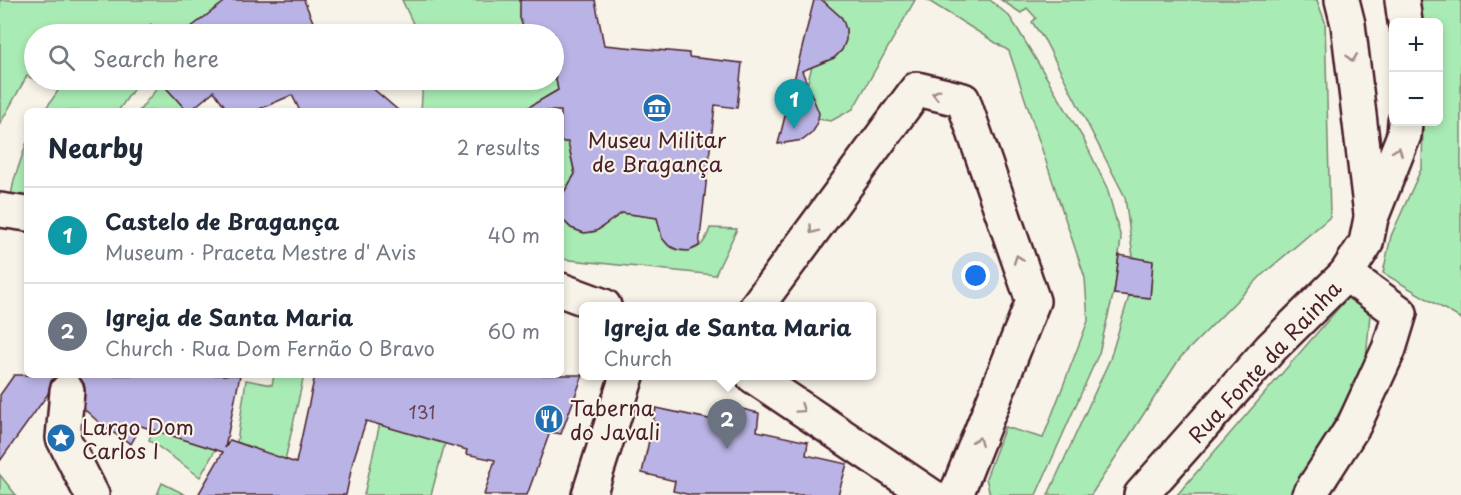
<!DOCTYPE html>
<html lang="en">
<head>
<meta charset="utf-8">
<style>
	:root { --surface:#fff; --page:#f6f6f7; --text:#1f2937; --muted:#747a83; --line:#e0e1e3; --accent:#1f6fb2 }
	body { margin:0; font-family:"Playpen Sans",sans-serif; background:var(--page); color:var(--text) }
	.controls { position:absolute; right:18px; top:18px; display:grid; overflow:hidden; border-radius:9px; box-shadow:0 3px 9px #0003 }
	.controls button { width:54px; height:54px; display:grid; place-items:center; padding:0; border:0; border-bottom:2px solid var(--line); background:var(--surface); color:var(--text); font:30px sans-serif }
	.you { position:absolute; left:976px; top:276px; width:21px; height:21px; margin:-15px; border:4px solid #fff; border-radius:50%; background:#1a73e8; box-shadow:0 0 0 9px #1a73e833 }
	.badge { display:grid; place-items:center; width:39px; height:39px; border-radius:50%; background:var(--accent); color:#fff; font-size:20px; font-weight:700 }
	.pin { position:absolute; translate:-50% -50px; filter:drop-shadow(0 2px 3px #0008) }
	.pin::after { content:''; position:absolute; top:32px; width:21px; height:18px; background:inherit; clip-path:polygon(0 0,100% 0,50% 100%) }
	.popup { position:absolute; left:579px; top:302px; width:297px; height:78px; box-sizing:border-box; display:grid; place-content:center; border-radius:9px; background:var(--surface); filter:drop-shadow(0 2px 4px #0005); font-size:20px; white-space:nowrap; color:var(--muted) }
	.popup b { font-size:22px; color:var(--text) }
	.popup::after { content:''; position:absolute; left:50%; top:100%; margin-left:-12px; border:12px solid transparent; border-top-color:var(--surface) }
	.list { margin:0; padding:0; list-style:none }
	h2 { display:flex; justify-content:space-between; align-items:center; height:78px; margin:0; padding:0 24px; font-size:26px }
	h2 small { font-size:20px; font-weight:400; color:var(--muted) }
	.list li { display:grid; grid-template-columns:39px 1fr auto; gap:18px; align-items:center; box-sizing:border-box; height:96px; padding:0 24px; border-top:2px solid var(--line) }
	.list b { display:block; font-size:22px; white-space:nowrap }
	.list p { margin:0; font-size:20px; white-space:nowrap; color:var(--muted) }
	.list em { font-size:20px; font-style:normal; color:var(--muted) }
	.icon { flex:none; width:33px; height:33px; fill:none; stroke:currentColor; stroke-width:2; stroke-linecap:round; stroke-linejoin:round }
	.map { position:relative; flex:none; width:1461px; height:495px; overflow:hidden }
	.search { position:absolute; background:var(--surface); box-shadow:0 3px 9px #0003; left:24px; top:24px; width:540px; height:66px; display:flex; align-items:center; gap:15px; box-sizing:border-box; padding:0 21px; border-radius:33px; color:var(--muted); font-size:22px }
	.panel { position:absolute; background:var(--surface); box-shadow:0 3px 9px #0003; left:24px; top:108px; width:540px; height:270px; border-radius:9px }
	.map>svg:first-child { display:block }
	.green { fill:#a9ebb4; stroke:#7a8570; stroke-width:1.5 }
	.building { fill:#b9b4e5; stroke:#4a1f2b; stroke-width:1.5 }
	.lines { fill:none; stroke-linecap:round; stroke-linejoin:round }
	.minor-casing { stroke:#4a1f2b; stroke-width:38 }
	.minor { stroke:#f7f3e8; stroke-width:33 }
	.oneway { stroke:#a0898a }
	.labels { text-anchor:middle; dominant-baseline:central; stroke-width:4.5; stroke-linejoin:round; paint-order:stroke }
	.number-label { font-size:18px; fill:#66445a }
	.poi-label { font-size:21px; fill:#4a1f2b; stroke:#f7f3e8; text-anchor:start }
	.street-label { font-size:21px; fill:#4a1f2b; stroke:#f7f3e8 }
</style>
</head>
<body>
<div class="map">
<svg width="1461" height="495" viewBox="0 0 1461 495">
	<rect width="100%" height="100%" fill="#f7f3e8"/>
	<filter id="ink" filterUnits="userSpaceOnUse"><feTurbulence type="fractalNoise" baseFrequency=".0167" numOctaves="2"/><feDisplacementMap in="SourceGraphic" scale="12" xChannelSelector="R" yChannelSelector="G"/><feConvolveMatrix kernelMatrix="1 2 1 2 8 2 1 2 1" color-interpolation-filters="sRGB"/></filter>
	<g filter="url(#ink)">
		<g class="green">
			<polygon points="0,0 229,0 182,34 161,34 151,24 142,34 34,34 34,79 27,76 0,124"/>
			<path d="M402 0H523C518 14 519 24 530 34H418Z"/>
			<path d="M825 0H915L853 109 831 121 818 119 805 93 813 62C834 63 847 50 846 29L823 7Z"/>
			<polygon points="927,0 990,0 1009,16 1017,28 1083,138 1107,188 1121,238 1115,287 1099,353 1036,495 990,495 986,478 1005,427 1043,438 1088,321 1085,278 1009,51"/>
			<polygon points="1001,0 1317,0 1325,22 1330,217 1262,275 1180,358 1091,495 1048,495 1110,359 1129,296 1150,298 1153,261 1133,257 1125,197 1045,41 1032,22 1036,18 1027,8 1021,13"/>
			<polygon points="1420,0 1461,0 1461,319 1383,273 1391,236 1422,167 1423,122 1438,122 1438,22 1423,22"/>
			<polygon points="554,69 558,90 546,97 539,111 421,111 423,80 554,80"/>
			<polygon points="35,80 140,80 118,111 44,111 58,91"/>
			<polygon points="162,82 187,111 139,111"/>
			<polygon points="27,142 27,201 10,201 14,180"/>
			<polygon points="561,142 568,142 576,181 567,188 561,197"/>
			<path d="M613 212 661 218C661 224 660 233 663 238 669 253 690 254 701 245 706 240 708 234 710 228L737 229 715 275 561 259V214C568 233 591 239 605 225 609 221 611 216 613 212Z"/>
			<polygon points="1348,297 1370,314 1365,370 1290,495 1177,495"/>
			<polygon points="274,375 304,375 278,492 253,482 261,451 237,442 246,380 272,385"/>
			<polygon points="381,418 445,443 431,495 364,495"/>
			<polygon points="215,422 230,424 200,477 149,440 153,429"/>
			<polygon points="0,475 16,495 0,495"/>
			<polygon points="162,483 186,495 157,495"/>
		</g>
		<g class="building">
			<polygon points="227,0 304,0 318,34 182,34"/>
			<polygon points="520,0 595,0 604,45 689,53 689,57 742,63 737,108 715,105 699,246 689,251 678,250 669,246 662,238 657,218 622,213 596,231 584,233 571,228 563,220 561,214 561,197 575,174 568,142 561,142 561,111 522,111 558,90 554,69 554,34 530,34 523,27 520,18"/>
			<polygon points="814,0 822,0 842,18 846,29 846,40 842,50 834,58 802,71 819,113 817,125 812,133 803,140 778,144"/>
			<polygon points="159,80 363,80 399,111 300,111 292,95 255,111 228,111 214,91 190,111 187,111"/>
			<polygon points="1119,255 1153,261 1150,298 1114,294"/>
			<polygon points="14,375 58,375 51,381 48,394 0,461 0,395"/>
			<polygon points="76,375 240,375 225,448 230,440 296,463 315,375 583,375 561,434 550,432 527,495 484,495 495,460 466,454 467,450 366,421 353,461 346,495 198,495 223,452 141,426 131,444 104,427 84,409 84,384"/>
			<polygon points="730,406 759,413 757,431 808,442 806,455 847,464 838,495 691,495 673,491 675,481 642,473 656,408 728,423"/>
		</g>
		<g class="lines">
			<g class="minor-casing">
				<g id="minor">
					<polyline points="1342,0 1348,24 1371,214"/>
					<polyline points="1402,0 1405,22"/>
					<polyline points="0,210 27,214"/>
					<polyline points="561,290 604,306"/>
					<polyline points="757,306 917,89 963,100 1033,301 956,495"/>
					<polyline points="753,376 930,495"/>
					<polyline points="67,391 63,438 92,495"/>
					<polyline points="589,495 627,376"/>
					<polyline points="1141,495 1271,348 1346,274 1366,243 1371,218 1404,135 1405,122"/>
					<polyline points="1309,495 1354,425 1389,349 1400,313 1346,274"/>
				</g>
			</g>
			<use href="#minor" class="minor"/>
		</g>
		<defs><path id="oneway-chevron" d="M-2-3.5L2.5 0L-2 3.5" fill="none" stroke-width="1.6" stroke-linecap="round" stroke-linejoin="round" transform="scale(1.5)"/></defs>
		<g class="oneway">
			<use href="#oneway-chevron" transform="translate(1352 58) rotate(83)"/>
			<use href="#oneway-chevron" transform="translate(936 94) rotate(-166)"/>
			<use href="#oneway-chevron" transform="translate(1398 151) rotate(-69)"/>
			<use href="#oneway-chevron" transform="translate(813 230) rotate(126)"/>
			<use href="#oneway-chevron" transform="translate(1018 259) rotate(-109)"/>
			<use href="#oneway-chevron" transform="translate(801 409) rotate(34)"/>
			<use href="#oneway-chevron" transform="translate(978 441) rotate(-68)"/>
		</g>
	</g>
	<defs>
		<g id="museum-disc" transform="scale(1.5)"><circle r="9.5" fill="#1f6fb2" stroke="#f7f3e8"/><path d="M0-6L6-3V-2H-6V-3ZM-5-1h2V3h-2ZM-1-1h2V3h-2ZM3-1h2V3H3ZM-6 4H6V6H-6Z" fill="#fff"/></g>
		<g id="restaurant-disc" transform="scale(1.5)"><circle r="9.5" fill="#1f6fb2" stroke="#f7f3e8"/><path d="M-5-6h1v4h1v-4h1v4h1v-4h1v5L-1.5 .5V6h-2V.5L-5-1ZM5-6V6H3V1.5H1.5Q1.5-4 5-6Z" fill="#fff"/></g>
		<g id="sight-disc" transform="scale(1.5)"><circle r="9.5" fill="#1f6fb2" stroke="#f7f3e8"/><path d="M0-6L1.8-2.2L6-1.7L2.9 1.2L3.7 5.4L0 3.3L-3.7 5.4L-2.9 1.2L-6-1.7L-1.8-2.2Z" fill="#fff"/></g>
	</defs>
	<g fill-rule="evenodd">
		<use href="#museum-disc" x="657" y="108"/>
		<use href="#restaurant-disc" x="549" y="419"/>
		<use href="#sight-disc" x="61" y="438"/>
	</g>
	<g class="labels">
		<g class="number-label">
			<text x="422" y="411">131</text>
		</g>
		<g class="poi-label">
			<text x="657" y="139" text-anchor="middle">Museu Militar<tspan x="657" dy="24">de Bragança</tspan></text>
			<text x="570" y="407">Taberna<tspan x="570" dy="24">do Javali</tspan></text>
			<text x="82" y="426">Largo Dom<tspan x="82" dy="24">Carlos I</tspan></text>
		</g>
		<g class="street-label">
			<text transform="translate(1264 361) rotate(-47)">Rua Fonte da Rainha</text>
		</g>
	</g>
</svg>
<div class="controls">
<button>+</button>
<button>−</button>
</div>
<div class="you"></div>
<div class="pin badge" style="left:794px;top:129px;background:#0f9aa8">1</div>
<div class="pin badge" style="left:727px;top:449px;background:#6b7280">2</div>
<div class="popup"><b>Igreja de Santa Maria</b>Church</div>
<div class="search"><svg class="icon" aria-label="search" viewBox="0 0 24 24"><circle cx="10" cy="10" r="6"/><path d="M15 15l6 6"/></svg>Search here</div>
<section class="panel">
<h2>Nearby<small>2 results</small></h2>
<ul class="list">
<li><span class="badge" style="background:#0f9aa8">1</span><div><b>Castelo de Bragança</b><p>Museum · Praceta Mestre d' Avis</p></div><em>40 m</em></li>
<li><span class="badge" style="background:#6b7280">2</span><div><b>Igreja de Santa Maria</b><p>Church · Rua Dom Fernão O Bravo</p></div><em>60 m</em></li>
</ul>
</section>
</div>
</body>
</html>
